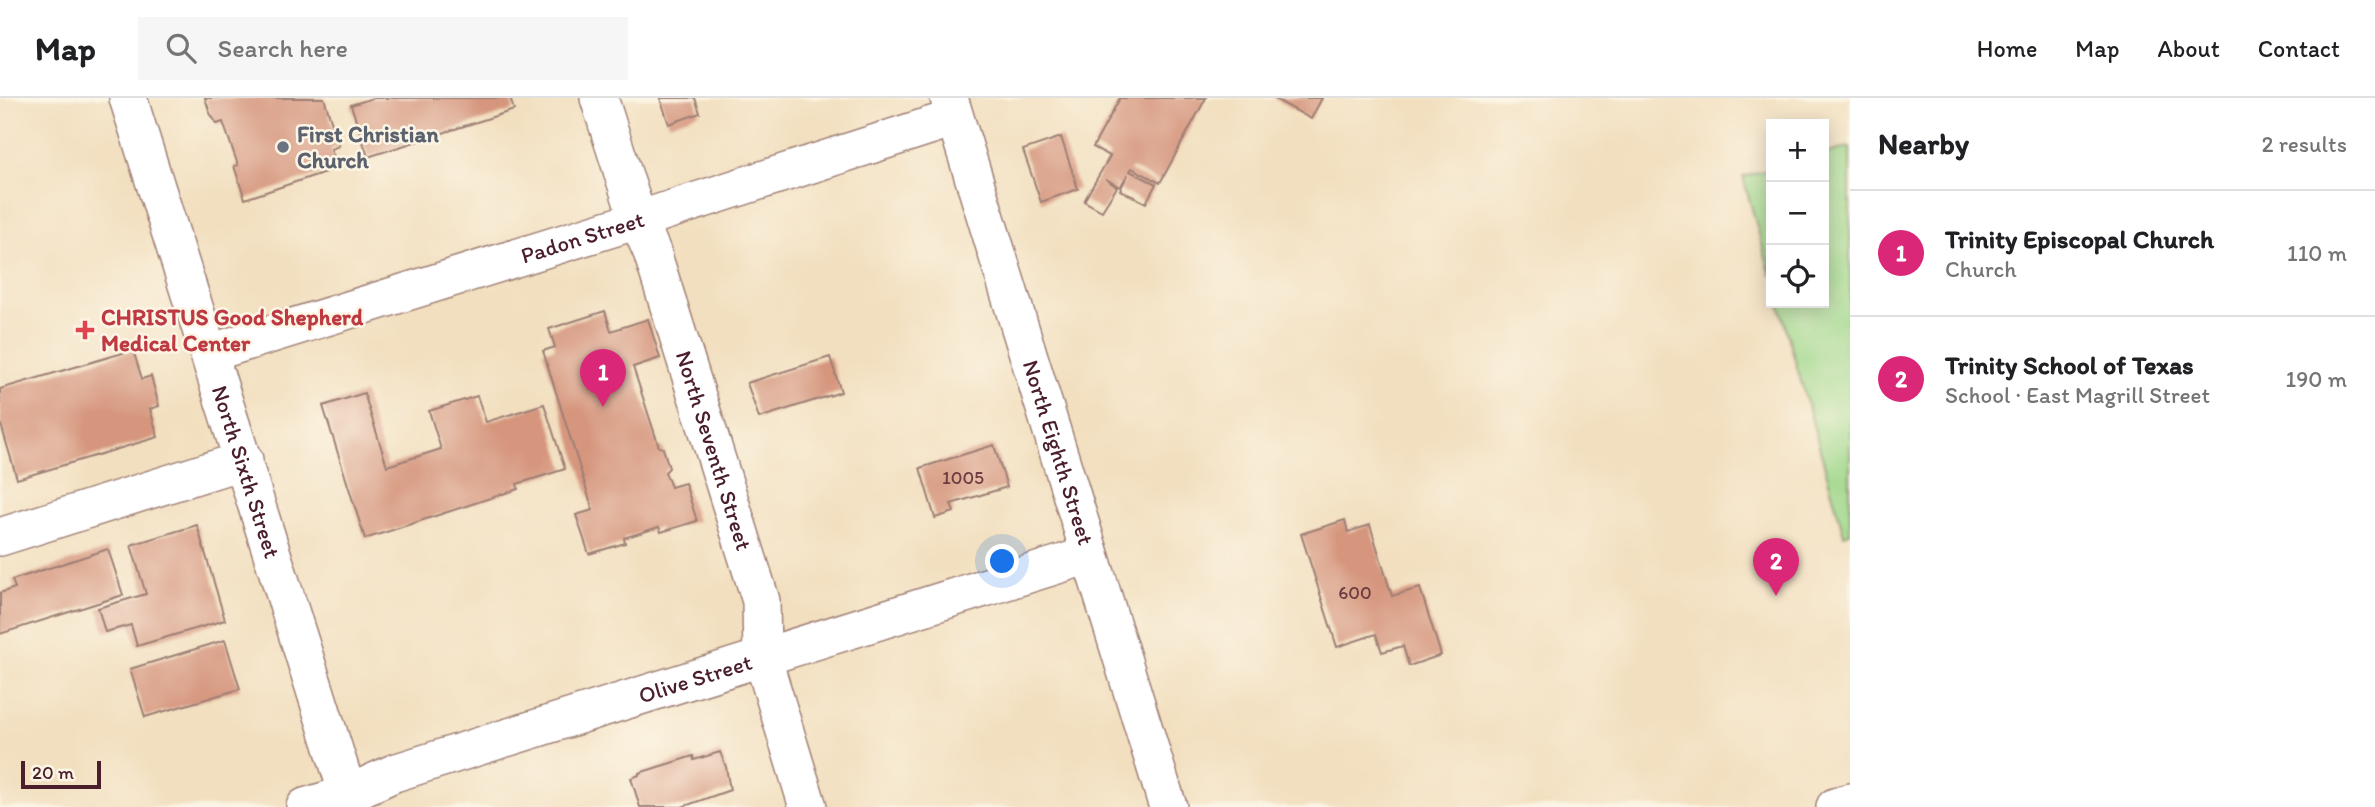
<!DOCTYPE html>
<html lang="en">
<head>
<meta charset="utf-8">
<style>
	:root { --surface:#fff; --page:#f6f6f6; --text:#202124; --muted:#757577; --line:#e0e0e0; --accent:#db2777 }
	body { margin:0; font-family:Itim,sans-serif; background:var(--page); color:var(--text) }
	.controls { position:absolute; right:21px; top:21px; display:grid; overflow:hidden; border-radius:0px; box-shadow:0 4px 18px #0003 }
	.controls button { width:63px; height:63px; display:grid; place-items:center; padding:0; border:0; border-bottom:2px solid var(--line); background:var(--surface); color:var(--text); font:35px sans-serif }
	.scale { position:absolute; left:21px; bottom:18px; width:80px; box-sizing:border-box; padding-left:7px; border:4px solid #4a1f2b; border-top:0; font-size:19px; line-height:24px; white-space:nowrap; color:#4a1f2b; -webkit-text-stroke:5px #fcf5e5; paint-order:stroke }
	.you { position:absolute; left:1003px; top:464px; width:24px; height:24px; margin:-18px; border:5px solid #fff; border-radius:50%; background:#1a73e8; box-shadow:0 0 0 10px #1a73e833 }
	.badge { display:grid; place-items:center; width:46px; height:46px; border-radius:50%; background:var(--accent); color:#fff; font-size:23px; font-weight:700 }
	.pin { position:absolute; translate:-50% -58px; filter:drop-shadow(0 2px 4px #0008) }
	.pin::after { content:''; position:absolute; top:37px; width:24px; height:21px; background:inherit; clip-path:polygon(0 0,100% 0,50% 100%) }
	.list { margin:0; padding:0; list-style:none }
	h2 { display:flex; justify-content:space-between; align-items:center; height:91px; margin:0; padding:0 28px; font-size:30px }
	h2 small { font-size:23px; font-weight:400; color:var(--muted) }
	.list li { display:grid; grid-template-columns:46px 1fr auto; gap:21px; align-items:center; box-sizing:border-box; height:126px; padding:0 28px; border-top:2px solid var(--line) }
	.list b { display:block; font-size:26px; white-space:nowrap }
	.list p { margin:0; font-size:23px; white-space:nowrap; color:var(--muted) }
	.list em { font-size:23px; font-style:normal; color:var(--muted) }
	.icon { flex:none; width:38px; height:38px; fill:none; stroke:currentColor; stroke-width:2; stroke-linecap:round; stroke-linejoin:round }
	.map { position:relative; flex:none; width:1850px; height:709px; overflow:hidden }
	header { display:flex; align-items:center; gap:42px; box-sizing:border-box; height:98px; padding:0 35px; background:var(--surface); border-bottom:2px solid var(--line) }
	header strong { font-size:33px }
	nav { display:flex; gap:38px; margin-inline-start:auto; font-size:24px }
	.search { width:490px; height:63px; background:var(--page); display:flex; align-items:center; gap:18px; box-sizing:border-box; padding:0 24px; border-radius:0px; color:var(--muted); font-size:26px }
	main { display:flex }
	aside { flex:1; background:var(--surface) }
	.map>svg:first-child { display:block }
	.green { fill:#9ed78a; stroke:#747b5a; stroke-width:2 }
	.building { fill:#d6967e }
	.lines { fill:none; stroke-linecap:round; stroke-linejoin:round }
	.minor-casing { stroke:#9e7f75; stroke-width:40 }
	.minor { stroke:#fff; stroke-width:37 }
	.worship-dot { fill:#6b7280; stroke:#fcf5e5; stroke-width:2.5 }
	.health-dot { fill:#e0444e; stroke:#fcf5e5; stroke-width:2.5 }
	.labels { text-anchor:middle; dominant-baseline:central; stroke-width:5; stroke-linejoin:round; paint-order:stroke }
	.number-label { font-size:19px; fill:#6d3d40 }
	.worship-label { font-size:23px; font-weight:bold; fill:#5b616d; stroke:#fcf5e5; text-anchor:start }
	.street-label { font-size:23px; fill:#4a1f2b; stroke:#fcf5e5 }
	.health-label { font-size:23px; font-weight:bold; fill:#be3a42; stroke:#fcf5e5; text-anchor:start }
</style>
</head>
<body>
<header>
<strong>Map</strong>
<div class="search"><svg class="icon" aria-label="search" viewBox="0 0 24 24"><circle cx="10" cy="10" r="6"/><path d="M15 15l6 6"/></svg>Search here</div>
<nav><a>Home</a><a>Map</a><a>About</a><a>Contact</a></nav>
</header>
<main>
<div class="map">
<svg width="1850" height="709" viewBox="0 0 1850 709">
	<rect width="100%" height="100%" fill="#fcf5e5"/>
	<filter id="ink" filterUnits="userSpaceOnUse"><feTurbulence type="fractalNoise" baseFrequency=".0143" numOctaves="2"/><feDisplacementMap in="SourceGraphic" scale="14" xChannelSelector="R" yChannelSelector="G"/><feConvolveMatrix kernelMatrix="1 2 1 2 8 2 1 2 1" color-interpolation-filters="sRGB"/></filter>
	<filter id="wash" filterUnits="userSpaceOnUse"><feTurbulence type="fractalNoise" baseFrequency=".00686" numOctaves="4" result="noise"/><feDisplacementMap in="SourceGraphic" scale="28" xChannelSelector="R" yChannelSelector="G"/><feGaussianBlur stdDeviation="1.57" result="paint"/><feColorMatrix in="noise" values="0 0 0 0 0 0 0 0 0 0 0 0 0 0 0 0 0 1.4 0 .05"/><feComposite in="paint" operator="in"/></filter>
	<g filter="url(#wash)">
		<rect width="100%" height="100%" fill="#f2dfbf"/>
		<g class="green">
			<polygon points="1850,49 1850,435 1844,437 1779,205 1824,205 1824,56"/>
			<polygon points="1771,71 1771,178 1743,79"/>
		</g>
		<g id="blocks">
			<g class="building">
				<polygon points="205,0 324,0 339,48 331,51 337,70 245,101 234,68 238,67 223,24 217,26 210,15"/>
				<polygon points="373,0 510,0 514,12 368,59 351,7"/>
				<polygon points="660,0 695,0 700,15 669,26"/>
				<polygon points="1120,0 1206,0 1160,85 1132,70 1130,73 1156,86 1146,105 1120,92 1128,76 1120,89 1106,81 1117,89 1102,113 1084,103 1110,58 1093,49"/>
				<polygon points="1273,0 1322,0 1311,21"/>
				<polygon points="1061,39 1078,91 1041,104 1023,52"/>
				<polygon points="605,213 611,233 648,221 660,260 633,269 659,349 663,350 669,370 665,374 671,389 685,385 697,423 661,434 659,429 624,440 625,445 589,456 576,417 593,412 543,253 555,249 549,231"/>
				<polygon points="133,252 142,281 151,278 159,308 150,311 158,339 17,381 0,323 0,291"/>
				<polygon points="830,259 841,294 759,320 747,285"/>
				<polygon points="364,295 387,368 441,351 429,313 477,298 486,324 544,306 565,371 517,386 518,391 365,441 323,308"/>
				<polygon points="994,347 1007,389 951,406 954,414 935,420 920,370"/>
				<polygon points="1345,422 1348,434 1370,427 1392,498 1420,490 1441,557 1409,568 1403,548 1382,554 1376,536 1337,549 1301,436"/>
				<polygon points="197,427 225,522 137,548 131,527 105,534 98,510 146,496 131,447"/>
				<polygon points="108,451 123,497 0,536 0,495 15,490 12,482"/>
				<polygon points="225,542 240,591 145,619 130,571"/>
				<polygon points="720,654 726,669 730,692 682,709 640,709 631,680 639,677 639,675 693,658 694,662"/>
			</g>
		</g>
	</g>
	<g filter="url(#ink)">
		<use href="#blocks" fill-opacity="0" stroke="#9e7f75" stroke-width="2"/>
		<g class="lines">
			<g class="minor-casing">
				<g id="minor">
					<path id="s1" d="M128 0 352 709"/>
					<path id="s2" d="M599 0 638 122 652 154 761 503 762 558 808 709"/>
					<path id="s3" d="M949 0 1168 709"/>
					<path id="s4" d="M210 255 638 122 954 20"/>
					<polyline points="0,439 244,362"/>
					<path id="s5" d="M305 709 348 696 394 675 1089 457"/>
					<polyline points="1835,709 1850,704"/>
				</g>
			</g>
			<use href="#minor" class="minor"/>
		</g>
	</g>
	<circle class="worship-dot" cx="283" cy="49" r="7"/>
	<path class="health-dot" d="M81.5 221.5h7v7h7v7h-7v7h-7v-7h-7v-7h7z"/>
	<g class="labels">
		<g class="number-label">
			<text x="963" y="379">1005</text>
			<text x="1355" y="494">600</text>
		</g>
		<g class="worship-label">
			<text x="297" y="36">First Christian<tspan x="297" dy="26">Church</tspan></text>
		</g>
		<g class="street-label">
			<text stroke="none"><textPath href="#s4" startOffset="390">Padon Street</textPath></text>
			<text stroke="none"><textPath href="#s2" startOffset="371">North Seventh Street</textPath></text>
			<text stroke="none"><textPath href="#s3" startOffset="371">North Eighth Street</textPath></text>
			<text stroke="none"><textPath href="#s1" startOffset="392">North Sixth Street</textPath></text>
			<text stroke="none"><textPath href="#s5" startOffset="411">Olive Street</textPath></text>
		</g>
		<g class="health-label">
			<text x="101" y="219">CHRISTUS Good Shepherd<tspan x="101" dy="26">Medical Center</tspan></text>
		</g>
	</g>
</svg>
<div class="controls">
<button>+</button>
<button>−</button>
<button><svg class="icon" aria-label="locate" viewBox="0 0 24 24"><circle cx="12" cy="12" r="6"/><path d="M12 2v4M12 18v4M2 12h4M18 12h4"/></svg></button>
</div>
<div class="scale">20 m</div>
<div class="you"></div>
<div class="pin badge" style="left:603px;top:309px">1</div>
<div class="pin badge" style="left:1776px;top:498px">2</div>
</div>
<aside>
<h2>Nearby<small>2 results</small></h2>
<ul class="list">
<li><span class="badge">1</span><div><b>Trinity Episcopal Church</b><p>Church</p></div><em>110 m</em></li>
<li><span class="badge">2</span><div><b>Trinity School of Texas</b><p>School · East Magrill Street</p></div><em>190 m</em></li>
</ul>
</aside>
</main>
</body>
</html>
